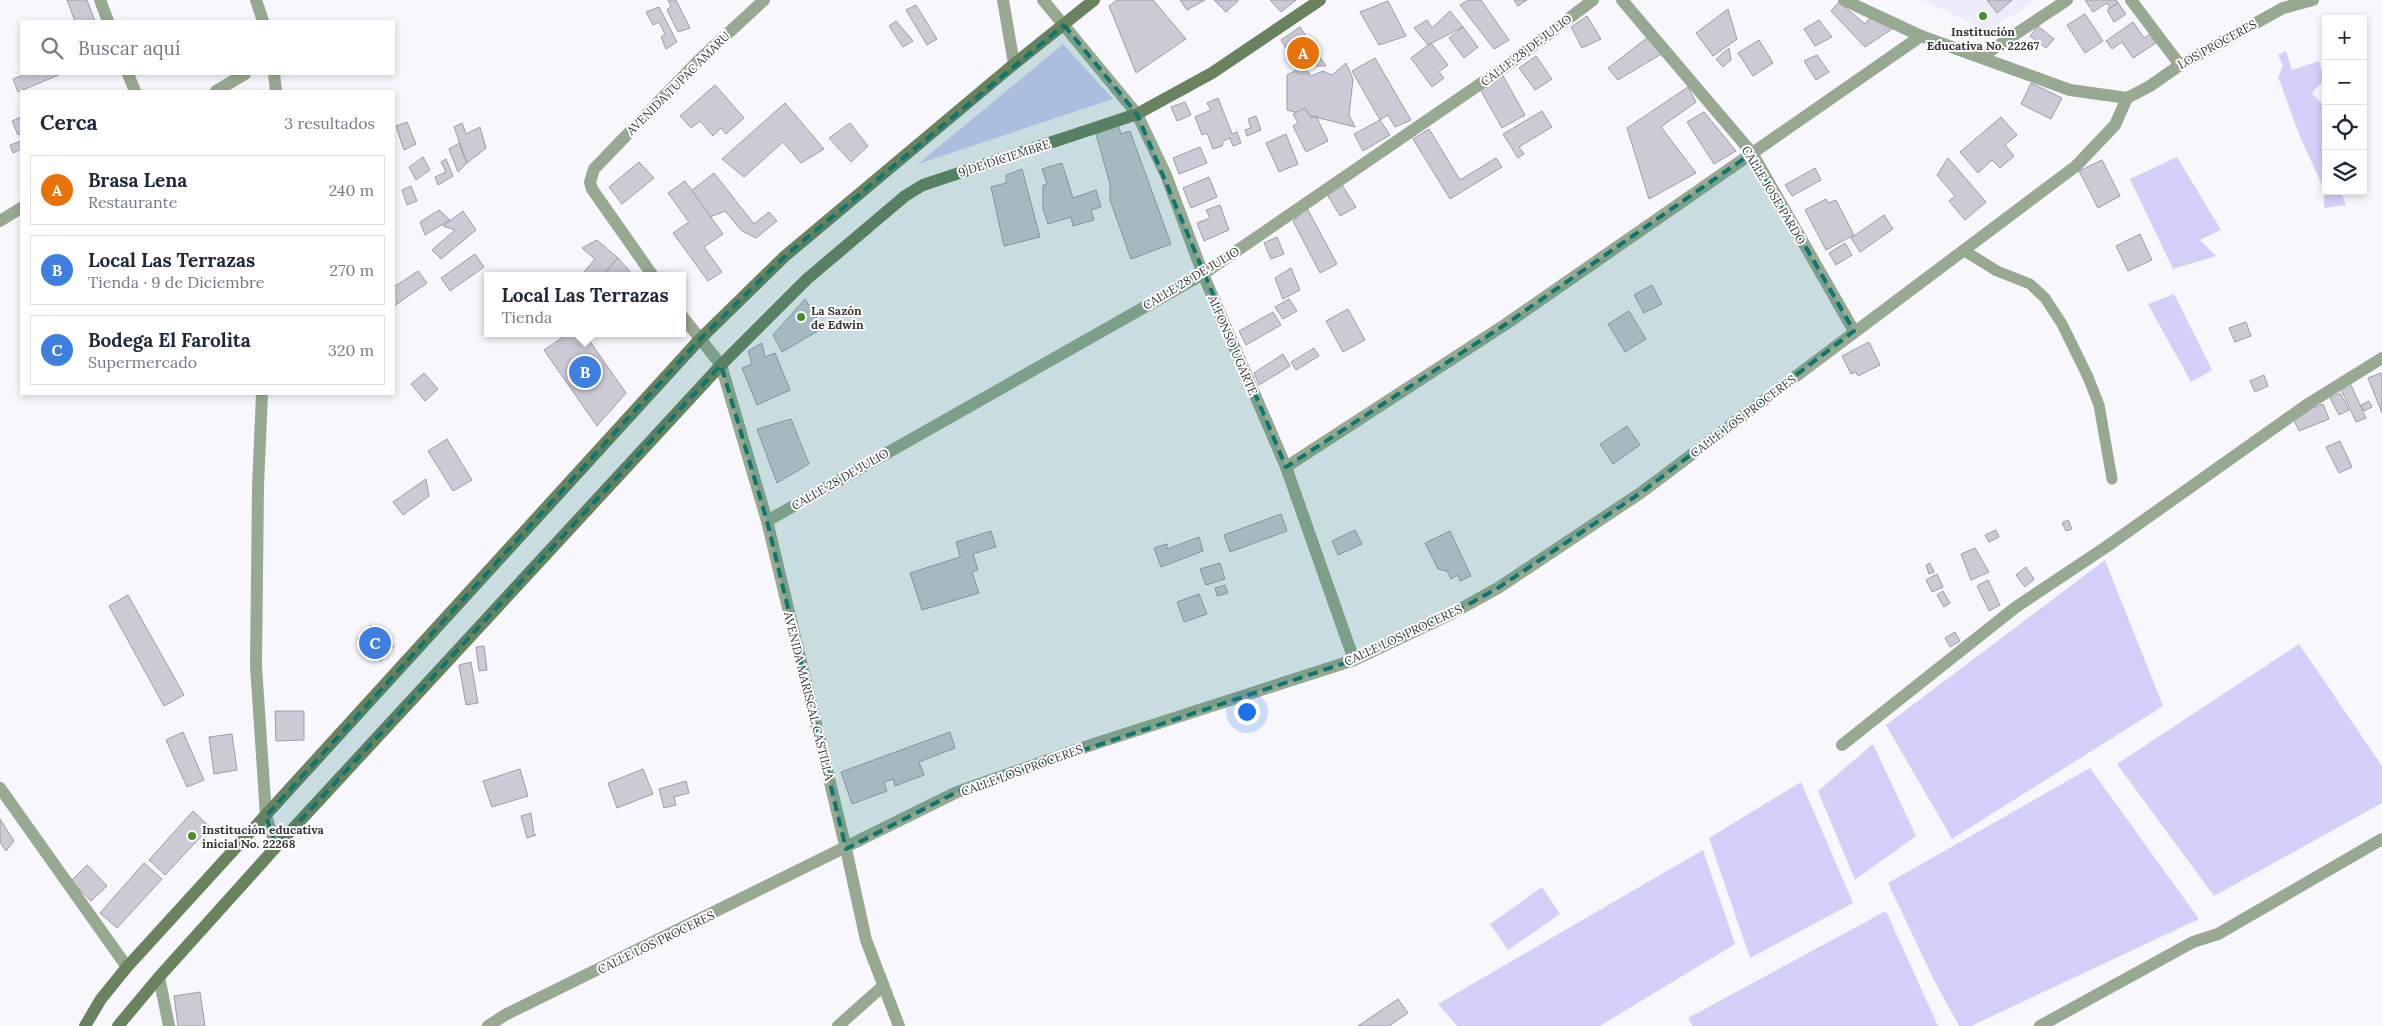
<!DOCTYPE html>
<html lang="es">
<head>
<meta charset="utf-8">
<style>
	:root { --surface:#fff; --page:#f6f6f7; --text:#1f2937; --muted:#747a83; --line:#e0e1e3; --accent:#4d8c2c }
	body { margin:0; font-family:Lora,serif; background:var(--page); color:var(--text) }
	.controls { position:absolute; right:15px; top:15px; display:grid; overflow:hidden; border-radius:0px; box-shadow:0 2px 8px #0003 }
	.controls button { width:45px; height:45px; display:grid; place-items:center; padding:0; border:0; border-bottom:1px solid var(--line); background:var(--surface); color:var(--text); font:25px sans-serif }
	.you { position:absolute; left:1246px; top:711px; width:18px; height:18px; margin:-12px; border:4px solid #fff; border-radius:50%; background:#1a73e8; box-shadow:0 0 0 8px #1a73e833 }
	.badge { display:grid; place-items:center; width:32px; height:32px; border-radius:50%; background:var(--accent); color:#fff; font-size:16px; font-weight:700 }
	.pin { position:absolute; translate:-50% -50%; border:2px solid #fff; box-shadow:0 1px 5px #0006 }
	.popup { position:absolute; left:484px; top:272px; width:202px; height:65px; box-sizing:border-box; display:grid; place-content:center; border-radius:0px; background:var(--surface); filter:drop-shadow(0 1px 4px #0005); font-size:16px; white-space:nowrap; color:var(--muted) }
	.popup b { font-size:19px; color:var(--text) }
	.popup::after { content:''; position:absolute; left:50%; top:100%; margin-left:-10px; border:10px solid transparent; border-top-color:var(--surface) }
	.list { margin:0; padding:0; list-style:none }
	h2 { display:flex; justify-content:space-between; align-items:center; height:65px; margin:0; padding:0 20px; font-size:21px }
	h2 small { font-size:16px; font-weight:400; color:var(--muted) }
	.list li { display:grid; grid-template-columns:32px 1fr auto; gap:15px; align-items:center; box-sizing:border-box; height:70px; margin:0 10px 10px; padding:0 10px; border:1px solid var(--line); border-radius:0px }
	.list b { display:block; font-size:19px; white-space:nowrap }
	.list p { margin:0; font-size:16px; white-space:nowrap; color:var(--muted) }
	.list em { font-size:16px; font-style:normal; color:var(--muted) }
	.icon { flex:none; width:28px; height:28px; fill:none; stroke:currentColor; stroke-width:2; stroke-linecap:round; stroke-linejoin:round }
	.map { position:relative; flex:none; width:2382px; height:1026px; overflow:hidden }
	.search { position:absolute; background:var(--surface); box-shadow:0 2px 8px #0003; left:20px; top:20px; width:375px; height:55px; display:flex; align-items:center; gap:12px; box-sizing:border-box; padding:0 18px; border-radius:0px; color:var(--muted); font-size:19px }
	.panel { position:absolute; background:var(--surface); box-shadow:0 2px 8px #0003; left:20px; top:90px; width:375px; height:305px; border-radius:0px }
	.map>svg:first-child { display:block }
	.built { fill:#ececfb }
	.green { fill:#d2d0f9 }
	.building { fill:#cbcad5; stroke:#9d9ca7 }
	.lines { fill:none; stroke-linecap:round; stroke-linejoin:round }
	.service { stroke:#98a991; stroke-width:11 }
	.minor { stroke:#98a991; stroke-width:12 }
	.tertiary { stroke:#98a991; stroke-width:12 }
	.secondary { stroke:#6a835f; stroke-width:12 }
	.marked { fill:#0f766e; fill-opacity:0.2; stroke:#0f766e; stroke-width:4; stroke-dasharray:10 6; stroke-linejoin:round }
	.poi-dot { fill:#4d8c2c; stroke:#fff; stroke-width:2 }
	.labels { text-anchor:middle; dominant-baseline:central; stroke-width:4; stroke-linejoin:round; paint-order:stroke }
	.poi-label { font-size:12px; font-weight:bold; fill:#36363b; stroke:#fff; text-anchor:start }
	.street-label { font-size:12px; fill:#36363b; stroke:#fff }
</style>
</head>
<body>
<div class="map">
<svg width="2382" height="1026" viewBox="0 0 2382 1026">
	<rect width="100%" height="100%" fill="#f8f7fe"/>
	<polygon class="built" points="1922,0 2035,0 2035,1 1987,31"/>
	<g class="green">
		<polygon points="1063,44 1113,99 918,164"/>
		<polygon points="2286,51 2292,70 2319,61 2324,80 2312,93 2326,108 2326,191 2341,191 2346,205 2324,208 2324,189 2301,139 2278,77 2283,66 2278,55"/>
		<polygon points="2177,157 2221,230 2200,240 2216,256 2173,269 2130,179"/>
		<polygon points="2174,294 2212,370 2191,382 2148,304"/>
		<polygon points="2105,560 2163,706 1952,839 1886,725"/>
		<polygon points="2299,644 2382,766 2382,803 2214,896 2117,764"/>
		<polygon points="1873,744 1916,836 1855,880 1818,791"/>
		<polygon points="2090,768 2199,919 1971,1026 1959,1026 1934,980 1888,883"/>
		<polygon points="1801,782 1853,903 1750,958 1709,838"/>
		<polygon points="1703,850 1735,944 1600,1026 1457,1026 1438,1004"/>
		<polygon points="1542,887 1560,914 1508,950 1490,924"/>
		<polygon points="1886,911 1938,1026 1692,1026 1688,1018"/>
	</g>
	<g class="building">
		<polygon points="67,0 87,0 95,21 75,21"/>
		<polygon points="668,0 676,0 690,28 678,32 667,10 671,6"/>
		<polygon points="1117,0 1153,0 1186,39 1136,73 1109,6"/>
		<polygon points="1180,0 1205,0 1187,10"/>
		<polygon points="1214,0 1238,0 1238,1 1226,12"/>
		<polygon points="1270,0 1296,0 1281,12"/>
		<polygon points="1468,0 1481,0 1509,40 1494,49 1460,5"/>
		<polygon points="1514,0 1527,0 1518,6"/>
		<polygon points="1987,0 2012,0 1997,13"/>
		<polygon points="2085,0 2116,0 2118,3 2110,8 2107,3 2093,12"/>
		<polygon points="1388,1 1406,36 1379,45 1360,12"/>
		<polygon points="1839,2 1865,24 1872,15 1895,27 1865,47 1831,11"/>
		<polygon points="2118,3 2126,14 2114,22 2107,10"/>
		<polygon points="916,5 937,39 927,45 906,10"/>
		<polygon points="659,7 677,42 666,49 661,37 665,34 659,22 653,25 646,12"/>
		<polygon points="1728,9 1737,39 1713,56 1696,33"/>
		<polygon points="1450,11 1463,27 1428,45 1414,28 1427,20 1432,28"/>
		<polygon points="2085,14 2103,41 2085,53 2067,25"/>
		<polygon points="1587,16 1601,39 1582,48 1571,27"/>
		<polygon points="1819,20 1832,37 1815,46 1804,29"/>
		<polygon points="896,21 913,41 903,47 889,26"/>
		<polygon points="2133,22 2144,38 2150,34 2156,43 2133,58 2122,42 2112,49 2106,41"/>
		<polygon points="2038,26 2054,39 2046,48 2030,36"/>
		<polygon points="1300,27 1326,66 1297,66 1281,40"/>
		<polygon points="1463,27 1478,47 1464,58 1449,38"/>
		<polygon points="1647,38 1663,53 1618,80 1608,68"/>
		<polygon points="1759,40 1773,63 1753,76 1738,53"/>
		<polygon points="1431,43 1448,65 1439,72 1444,78 1432,87 1411,58"/>
		<polygon points="1729,48 1731,60 1723,67 1716,59"/>
		<polygon points="1817,55 1829,72 1816,80 1804,61"/>
		<polygon points="1536,56 1552,79 1535,90 1519,68"/>
		<polygon points="1375,58 1411,120 1395,127 1388,115 1380,120 1352,71"/>
		<polygon points="1346,63 1353,79 1349,115 1355,127 1287,110 1287,75 1304,66 1311,76 1323,71 1332,75"/>
		<polygon points="25,74 61,74 18,92 13,79"/>
		<polygon points="1503,76 1525,115 1502,128 1480,89"/>
		<polygon points="2031,83 2062,98 2051,119 2021,104"/>
		<polygon points="715,85 744,118 726,134 721,128 713,136 700,121 691,128 680,116"/>
		<polygon points="1688,87 1696,102 1661,127 1696,173 1649,199 1627,128"/>
		<polygon points="1218,98 1232,134 1237,132 1241,143 1233,146 1230,138 1223,141 1222,146 1213,149 1207,133 1202,135 1195,117 1211,110 1207,103"/>
		<polygon points="1185,102 1191,115 1177,121 1171,107"/>
		<polygon points="785,103 824,149 801,163 783,142 744,177 722,159"/>
		<polygon points="1305,108 1311,118 1316,116 1328,141 1306,152 1293,126 1298,123 1293,114"/>
		<polygon points="1542,111 1552,127 1519,147 1524,154 1518,158 1503,134"/>
		<polygon points="1704,112 1736,151 1714,164 1687,122"/>
		<polygon points="1256,116 1261,130 1247,136 1245,130 1251,128 1248,119"/>
		<polygon points="21,117 21,134 18,135 12,121"/>
		<polygon points="2001,117 2017,135 2005,145 2014,156 2000,168 1992,160 1978,173 1960,152"/>
		<polygon points="1380,120 1390,135 1363,151 1354,134"/>
		<polygon points="407,122 416,144 404,150 396,126"/>
		<polygon points="462,123 466,134 480,127 486,148 467,163 454,127"/>
		<polygon points="850,123 868,146 851,162 829,138"/>
		<polygon points="1118,124 1121,134 1130,131 1171,244 1131,259 1110,200 1110,184 1096,134"/>
		<polygon points="1429,129 1460,180 1496,158 1502,167 1450,199 1413,139"/>
		<polygon points="1286,134 1298,164 1279,172 1266,143"/>
		<polygon points="21,141 21,149 13,153 10,145"/>
		<polygon points="459,143 467,163 458,172 449,149"/>
		<polygon points="1200,147 1207,163 1179,174 1173,158"/>
		<polygon points="423,157 430,170 416,180 409,167"/>
		<polygon points="1948,158 1986,202 1965,220 1949,201 1955,196 1937,175"/>
		<polygon points="446,159 453,176 438,185 435,177 446,172 441,162"/>
		<polygon points="2102,160 2120,196 2098,208 2079,171"/>
		<polygon points="639,162 654,178 622,204 609,187"/>
		<polygon points="1062,163 1073,198 1096,190 1101,207 1091,210 1094,220 1073,226 1071,217 1048,224 1043,209 1043,185 1047,184 1042,169"/>
		<polygon points="1815,168 1821,180 1792,196 1785,185"/>
		<polygon points="1022,169 1040,237 1004,246 991,187 1006,183 1006,175"/>
		<polygon points="714,173 754,224 769,212 777,221 756,238 742,231 725,211 705,219 686,195"/>
		<polygon points="1209,177 1217,197 1191,208 1183,188"/>
		<polygon points="685,181 723,234 704,247 722,272 708,281 673,233 689,222 668,193"/>
		<polygon points="1342,185 1356,207 1340,216 1327,194"/>
		<polygon points="411,186 417,201 407,205 402,190"/>
		<polygon points="1826,199 1828,203 1836,200 1854,235 1826,250 1805,210"/>
		<polygon points="1220,205 1229,230 1204,241 1197,223 1210,218 1206,210"/>
		<polygon points="1307,208 1337,264 1320,273 1293,221"/>
		<polygon points="439,210 450,220 425,235 420,222"/>
		<polygon points="463,211 476,230 441,259 432,250 455,230 443,226"/>
		<polygon points="1884,215 1893,229 1860,252 1851,238"/>
		<polygon points="2140,234 2152,260 2128,271 2116,246"/>
		<polygon points="1277,237 1284,254 1271,259 1264,243"/>
		<polygon points="597,240 618,258 602,276 588,276 584,272 595,259 582,248"/>
		<polygon points="1845,243 1852,255 1836,265 1829,253"/>
		<polygon points="475,254 484,267 450,291 441,278"/>
		<polygon points="618,258 634,276 602,276"/>
		<polygon points="1291,268 1300,290 1283,299 1275,278"/>
		<polygon points="418,271 427,283 394,306 394,287"/>
		<polygon points="1652,285 1662,304 1644,313 1634,295"/>
		<polygon points="805,299 823,328 782,352 773,335"/>
		<polygon points="1289,299 1297,311 1283,319 1275,307"/>
		<polygon points="1348,309 1365,340 1343,352 1326,321"/>
		<polygon points="1629,311 1646,339 1625,352 1608,324"/>
		<polygon points="1273,312 1281,325 1246,345 1239,331"/>
		<polygon points="2246,322 2251,336 2235,342 2229,328"/>
		<polygon points="569,333 584,333 626,393 597,426 544,350"/>
		<polygon points="1869,342 1880,365 1858,376 1856,372 1851,374 1842,356"/>
		<polygon points="762,343 765,357 775,353 790,390 757,405 742,368 752,364 748,351"/>
		<polygon points="1314,348 1319,356 1296,370 1291,362"/>
		<polygon points="1283,354 1290,366 1259,385 1254,373"/>
		<polygon points="424,373 438,389 425,401 411,384"/>
		<polygon points="2381,373 2382,374 2382,413 2368,378"/>
		<polygon points="2264,375 2268,386 2255,392 2250,381"/>
		<polygon points="2350,383 2366,418 2356,422 2340,387"/>
		<polygon points="2340,393 2349,410 2339,415 2330,398"/>
		<polygon points="2369,401 2372,407 2364,411 2361,405"/>
		<polygon points="2323,404 2329,419 2299,431 2292,416"/>
		<polygon points="791,419 809,464 777,483 757,429"/>
		<polygon points="1627,426 1640,445 1613,464 1600,444"/>
		<polygon points="447,439 472,480 453,491 428,451"/>
		<polygon points="2340,441 2352,467 2339,473 2326,447"/>
		<polygon points="426,479 429,496 403,515 393,502"/>
		<polygon points="1281,514 1287,531 1230,552 1224,535"/>
		<polygon points="2068,520 2072,529 2066,531 2062,523"/>
		<polygon points="1355,530 1362,544 1338,555 1332,541"/>
		<polygon points="1996,530 1999,537 1989,542 1985,535"/>
		<polygon points="991,531 996,547 973,554 978,570 972,572 979,593 922,610 910,573 960,557 956,542"/>
		<polygon points="1450,531 1471,576 1460,581 1458,575 1451,579 1447,571 1438,569 1425,543"/>
		<polygon points="1199,537 1203,551 1161,567 1154,548 1167,544 1167,549"/>
		<polygon points="1975,548 1989,572 1971,580 1961,554"/>
		<polygon points="1220,563 1225,579 1206,585 1200,569"/>
		<polygon points="1930,563 1934,572 1929,574 1926,565"/>
		<polygon points="2026,567 2034,579 2025,587 2016,575"/>
		<polygon points="1937,574 1943,587 1932,592 1926,580"/>
		<polygon points="1988,580 2000,605 1989,611 1977,586"/>
		<polygon points="1225,585 1228,593 1217,596 1215,588"/>
		<polygon points="1943,591 1950,603 1944,607 1937,595"/>
		<polygon points="1199,594 1207,614 1184,622 1177,602"/>
		<polygon points="128,595 184,695 164,706 109,606"/>
		<polygon points="370,625 394,646 381,661 357,639"/>
		<polygon points="1955,632 1960,641 1950,647 1945,638"/>
		<polygon points="484,646 487,670 479,671 476,647"/>
		<polygon points="471,662 478,703 466,705 459,665"/>
		<polygon points="275,711 304,711 304,740 276,741"/>
		<polygon points="183,732 204,780 187,787 166,740"/>
		<polygon points="950,732 955,748 919,762 924,775 895,786 893,779 884,782 887,791 852,804 841,772"/>
		<polygon points="232,734 237,770 214,774 209,737"/>
		<polygon points="520,769 528,796 492,807 483,781"/>
		<polygon points="643,769 653,794 617,808 608,783"/>
		<polygon points="686,781 689,793 674,797 676,805 664,808 659,789"/>
		<polygon points="193,811 210,827 165,875 149,860"/>
		<polygon points="531,813 534,834 536,835 527,838 521,816"/>
		<polygon points="0,819 14,841 6,851 0,842"/>
		<polygon points="144,863 162,879 117,928 100,913"/>
		<polygon points="87,865 107,886 91,901 71,881"/>
		<polygon points="200,992 205,1026 178,1026 174,996"/>
		<polygon points="1398,999 1408,1013 1389,1026 1358,1026"/>
	</g>
	<g class="lines">
		<polyline class="service" points="1963,250 1997,271 2030,284 2045,298 2062,324 2088,377 2099,405 2112,479"/>
		<g class="minor">
			<polyline points="100,0 108,21"/>
			<polyline points="256,0 263,21"/>
			<polyline points="1003,0 1014,64"/>
			<polyline points="1043,0 1137,114 1166,175 1203,274 1286,467 1354,660"/>
			<polyline points="1622,0 1752,153 1854,331"/>
			<polyline points="2131,0 2180,65"/>
			<polyline points="1981,57 2067,0"/>
			<polyline points="128,74 135,91"/>
			<polyline points="274,74 276,91"/>
			<polyline points="216,91 245,74"/>
			<polyline points="0,221 21,208"/>
			<polyline points="653,276 592,189 590,182 594,169 698,61 764,0"/>
			<polyline points="682,316 721,365 767,521 846,849 866,940 899,1026"/>
			<polyline points="262,394 258,486 256,666 266,816 276,847"/>
			<polyline points="1286,467 1506,324 1921,36"/>
			<polyline points="767,521 1203,274 1505,67 1593,0"/>
			<polyline points="1842,745 2016,607 2106,547 2308,404 2382,358"/>
			<polyline points="0,788 127,967"/>
			<polyline points="159,977 169,1026"/>
			<polyline points="488,1026 505,1015 957,792 1094,744 1354,660 1451,614 1498,588 1642,492 2076,166 2115,125 2127,98"/>
			<polyline points="838,1026 883,986"/>
			<polyline points="2040,1026 2193,942 2218,934 2382,839"/>
		</g>
		<polyline class="tertiary" points="1844,0 1921,36 2070,90 2127,98 2150,86 2180,65 2283,8 2313,0"/>
		<g class="secondary">
			<polyline points="85,1026 101,999 127,967 699,340 785,256 1014,64 1094,0"/>
			<polyline points="118,1026 159,977 276,847 721,365 807,279 905,196 923,185 1137,114 1212,73 1320,0"/>
		</g>
	</g>
	<path class="marked" d="M1064 25 1137 114 1286 467 1506 324 1752 153 1854 331 1642 492 1498 588 1451 614 1354 660 957 792 846 849 767 521 721 365 276 847 266 816 699 340 785 256Z"/>
	<g class="poi-dot">
		<circle cx="1983" cy="16" r="5"/>
		<circle cx="801" cy="317" r="5"/>
		<circle cx="192" cy="836" r="5"/>
	</g>
	<g class="labels">
		<g class="poi-label">
			<text x="1983" y="31" text-anchor="middle">Institución<tspan x="1983" dy="14">Educativa No. 22267</tspan></text>
			<text x="811" y="310">La Sazón<tspan x="811" dy="14">de Edwin</tspan></text>
			<text x="202" y="829">Institución educativa<tspan x="202" dy="14">inicial No. 22268</tspan></text>
		</g>
		<g class="street-label">
			<text transform="translate(2217 44) rotate(-29)">LOS PROCERES</text>
			<text transform="translate(1526 50) rotate(-37)">CALLE 28 DE JULIO</text>
			<text transform="translate(678 83) rotate(-45)">AVENIDA TUPAC AMARU</text>
			<text transform="translate(1004 158) rotate(-18)">9 DE DICIEMBRE</text>
			<text transform="translate(1774 195) rotate(59)">CALLE JOSE PARDO</text>
			<text transform="translate(1191 278) rotate(-31)">CALLE 28 DE JULIO</text>
			<text transform="translate(1233 345) rotate(67)">ALFONSO UGARTE</text>
			<text transform="translate(1743 416) rotate(-37)">CALLE LOS PROCERES</text>
			<text transform="translate(840 479) rotate(-30)">CALLE 28 DE JULIO</text>
			<text transform="translate(1403 635) rotate(-25)">CALLE LOS PROCERES</text>
			<text transform="translate(809 696) rotate(76)">AVENIDA MARISCAL CASTILLA</text>
			<text transform="translate(1022 770) rotate(-20)">CALLE LOS PROCERES</text>
			<text transform="translate(656 942) rotate(-26)">CALLE LOS PROCERES</text>
		</g>
	</g>
</svg>
<div class="controls">
<button>+</button>
<button>−</button>
<button><svg class="icon" aria-label="locate" viewBox="0 0 24 24"><circle cx="12" cy="12" r="6"/><path d="M12 2v4M12 18v4M2 12h4M18 12h4"/></svg></button>
<button><svg class="icon" aria-label="layers" viewBox="0 0 24 24"><path d="M12 4l9 5-9 5-9-5zM3 14l9 5 9-5"/></svg></button>
</div>
<div class="you"></div>
<div class="pin badge" style="left:1303px;top:53px;background:#e8710a">A</div>
<div class="pin badge" style="left:585px;top:372px;background:#3f7fe0">B</div>
<div class="popup"><b>Local Las Terrazas</b>Tienda</div>
<div class="pin badge" style="left:375px;top:643px;background:#3f7fe0">C</div>
<div class="search"><svg class="icon" aria-label="search" viewBox="0 0 24 24"><circle cx="10" cy="10" r="6"/><path d="M15 15l6 6"/></svg>Buscar aquí</div>
<section class="panel">
<h2>Cerca<small>3 resultados</small></h2>
<ul class="list">
<li><span class="badge" style="background:#e8710a">A</span><div><b>Brasa Lena</b><p>Restaurante</p></div><em>240 m</em></li>
<li><span class="badge" style="background:#3f7fe0">B</span><div><b>Local Las Terrazas</b><p>Tienda · 9 de Diciembre</p></div><em>270 m</em></li>
<li><span class="badge" style="background:#3f7fe0">C</span><div><b>Bodega El Farolita</b><p>Supermercado</p></div><em>320 m</em></li>
</ul>
</section>
</div>
</body>
</html>
